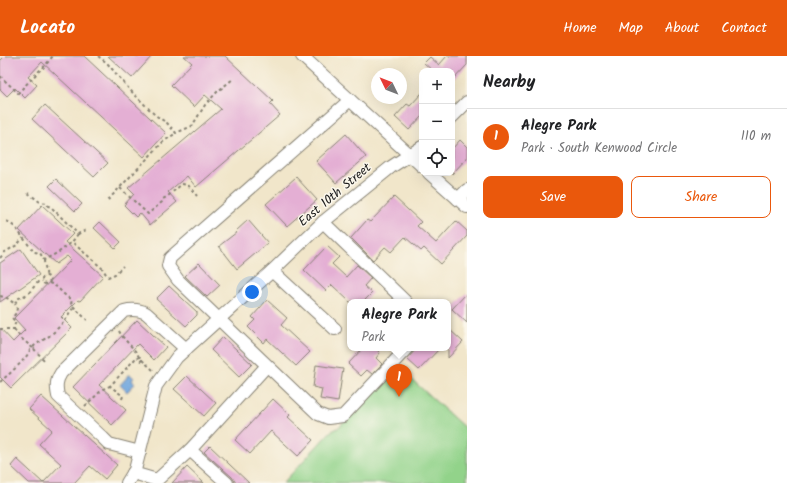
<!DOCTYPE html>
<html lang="en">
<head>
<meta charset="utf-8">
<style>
	:root { --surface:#fff; --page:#f6f6f6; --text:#202124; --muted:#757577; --line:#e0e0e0; --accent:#ea580c }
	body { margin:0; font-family:Kalam,sans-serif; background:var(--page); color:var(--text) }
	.controls { position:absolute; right:12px; top:12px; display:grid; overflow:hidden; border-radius:8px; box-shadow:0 4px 16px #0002 }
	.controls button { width:36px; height:36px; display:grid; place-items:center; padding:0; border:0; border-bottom:1px solid var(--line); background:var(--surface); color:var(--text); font:20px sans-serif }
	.compass { position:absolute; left:371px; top:12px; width:36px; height:36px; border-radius:50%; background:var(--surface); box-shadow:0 4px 16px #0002; rotate:313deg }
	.you { position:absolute; left:252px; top:236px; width:14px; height:14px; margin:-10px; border:3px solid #fff; border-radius:50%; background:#1a73e8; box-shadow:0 0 0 6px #1a73e833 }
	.badge { display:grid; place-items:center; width:26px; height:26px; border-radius:50%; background:var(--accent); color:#fff; font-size:13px; font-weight:700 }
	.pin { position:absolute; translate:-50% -33px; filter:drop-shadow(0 1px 2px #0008) }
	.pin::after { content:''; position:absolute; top:21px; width:14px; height:12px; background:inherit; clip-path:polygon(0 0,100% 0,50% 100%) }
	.popup { position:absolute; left:347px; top:243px; width:104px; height:52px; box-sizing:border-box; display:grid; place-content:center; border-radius:8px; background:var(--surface); filter:drop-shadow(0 1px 3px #0005); font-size:13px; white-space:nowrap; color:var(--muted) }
	.popup b { font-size:15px; color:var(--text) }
	.popup::after { content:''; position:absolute; left:50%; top:100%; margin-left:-8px; border:8px solid transparent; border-top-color:var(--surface) }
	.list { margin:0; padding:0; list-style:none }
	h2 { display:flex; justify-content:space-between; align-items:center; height:52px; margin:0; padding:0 16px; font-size:17px }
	h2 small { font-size:13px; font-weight:400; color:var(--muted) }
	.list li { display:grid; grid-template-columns:26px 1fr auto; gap:12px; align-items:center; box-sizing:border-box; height:56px; padding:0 16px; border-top:1px solid var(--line) }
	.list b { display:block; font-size:15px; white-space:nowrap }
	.list p { margin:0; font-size:13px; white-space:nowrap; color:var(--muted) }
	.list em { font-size:13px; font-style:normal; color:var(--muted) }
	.actions { display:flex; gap:8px; padding:12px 16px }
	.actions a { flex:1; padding:9px 0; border:1px solid var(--accent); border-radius:8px; text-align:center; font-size:14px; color:var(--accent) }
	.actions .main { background:var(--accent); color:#fff }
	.icon { flex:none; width:22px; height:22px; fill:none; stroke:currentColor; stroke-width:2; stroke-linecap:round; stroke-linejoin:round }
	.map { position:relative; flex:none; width:467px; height:427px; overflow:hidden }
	header { display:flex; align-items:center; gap:24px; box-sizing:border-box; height:56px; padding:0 20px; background:var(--accent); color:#fff }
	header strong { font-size:19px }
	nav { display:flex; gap:22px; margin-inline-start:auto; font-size:14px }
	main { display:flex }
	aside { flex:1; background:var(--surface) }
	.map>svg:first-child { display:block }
	.green { fill:#92d38a; stroke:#577853 }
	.water { fill:#6fa6dd; stroke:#46617c }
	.building { fill:#e4afd4 }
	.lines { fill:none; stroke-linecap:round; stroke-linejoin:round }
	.minor-casing { stroke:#868173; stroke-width:14 }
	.path { stroke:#868173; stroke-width:2; stroke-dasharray:3 3; stroke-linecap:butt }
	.minor { stroke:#fff; stroke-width:12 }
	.labels { text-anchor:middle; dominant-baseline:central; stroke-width:3; stroke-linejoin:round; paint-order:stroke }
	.street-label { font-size:13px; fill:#1c1c1c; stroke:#fbf7ec }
</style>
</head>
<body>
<header>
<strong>Locato</strong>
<nav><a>Home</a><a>Map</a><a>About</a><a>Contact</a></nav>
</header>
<main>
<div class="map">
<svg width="467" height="427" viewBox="0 0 467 427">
	<rect width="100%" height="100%" fill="#fbf7ec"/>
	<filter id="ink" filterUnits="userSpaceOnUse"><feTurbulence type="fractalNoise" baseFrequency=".025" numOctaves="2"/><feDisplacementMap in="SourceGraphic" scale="8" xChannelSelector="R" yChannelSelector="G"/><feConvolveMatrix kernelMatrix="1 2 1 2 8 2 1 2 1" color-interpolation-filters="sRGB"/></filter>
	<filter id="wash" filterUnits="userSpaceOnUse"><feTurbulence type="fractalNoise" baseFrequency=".012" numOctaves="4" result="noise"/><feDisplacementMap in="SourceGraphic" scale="16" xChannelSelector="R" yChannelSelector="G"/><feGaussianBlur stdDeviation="0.9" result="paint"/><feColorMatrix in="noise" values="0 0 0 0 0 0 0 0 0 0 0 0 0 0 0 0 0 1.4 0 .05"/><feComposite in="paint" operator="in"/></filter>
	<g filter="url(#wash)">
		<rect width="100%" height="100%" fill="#f1e6ca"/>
		<polygon class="green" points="396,309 467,374 467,427 283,427 330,376 338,372"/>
		<polygon class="water" points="130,318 134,322 132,324 135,328 127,336 120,329"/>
		<g id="blocks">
			<g class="building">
				<polygon points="5,0 84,0 166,77 144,101 42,6 28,21 37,29 25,42 15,32 7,40 0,33 0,5"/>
				<polygon points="108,0 152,0 132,22"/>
				<polygon points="184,0 225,0 273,45 270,48 280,59 196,131 187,120 168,136 177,146 150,169 140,157 136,161 124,149 134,138 128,132 221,53 205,39 194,51 171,29 192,7"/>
				<polygon points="447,0 467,0 467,9 452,25 452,15 433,15 424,7 430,1 439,9"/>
				<polygon points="422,37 422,60 409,74 395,61 407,48 410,50"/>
				<polygon points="45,49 108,107 94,121 32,63"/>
				<polygon points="346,78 366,101 336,127 316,105"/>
				<polygon points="460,84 467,91 467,102 452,118 452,93"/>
				<polygon points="296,121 317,144 287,170 266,148"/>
				<polygon points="56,123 82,148 75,155 49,130"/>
				<polygon points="394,141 421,166 417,170 436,187 456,165 467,175 467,180 441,208 424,192 421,195 405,181 391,196 385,191 373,204 351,182 367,164 370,166"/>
				<polygon points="42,149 73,178 65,186 103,220 80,245 78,244 61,261 72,272 11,332 0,321 0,272 13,286 25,274 14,262 71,204 67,200 56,208 19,174"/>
				<polygon points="248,164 268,187 237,213 219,190 237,176 236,175"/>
				<polygon points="100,166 121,186 115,192 94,172"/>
				<polygon points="327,190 339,201 332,208 346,221 357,209 371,222 364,230 372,237 363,246 350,246 332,229 326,235 304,214"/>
				<polygon points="21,193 39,219 0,246 0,207"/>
				<polygon points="199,207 220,229 207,241 185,220"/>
				<polygon points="169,230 197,256 197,259 186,270 156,243"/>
				<polygon points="467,237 467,267 452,253"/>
				<polygon points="267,244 287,262 281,269 310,296 296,310 267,283 264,287 248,271 255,264 252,261"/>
				<polygon points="137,264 166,291 154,304 138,288 99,329 126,354 112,369 73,331"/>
				<polygon points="448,272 463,286 448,302"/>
				<polygon points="223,281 252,308 239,321 211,294"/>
				<polygon points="363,292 375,292 380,297 376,302 382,308 372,318 367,314 361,320 348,308"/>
				<polygon points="417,292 440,292 419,314 407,303"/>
				<polygon points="316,309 343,313 338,346 320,343 322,333 313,331"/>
				<polygon points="187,320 216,347 204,360 174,333"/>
				<polygon points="41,340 117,409 105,423 90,410 74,427 29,427 11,410 17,403 43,427 61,408 39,388 52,374 29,353"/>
				<polygon points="273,343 290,359 288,361 313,384 298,400 271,375 250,398 235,384"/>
				<polygon points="210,390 249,427 236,427 232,421 204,396"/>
				<polygon points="187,411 204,427 172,427"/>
			</g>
		</g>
	</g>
	<g filter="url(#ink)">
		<use href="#blocks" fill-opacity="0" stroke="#868173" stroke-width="1"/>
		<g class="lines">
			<g class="minor-casing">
				<g id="minor">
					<polyline points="302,0 422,110"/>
					<polyline points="350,44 170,202 168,210 178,224 318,358 328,362 343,360 407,292"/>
					<polyline points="452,61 467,46"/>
					<polyline points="429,117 467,151"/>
					<polyline points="458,143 467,134"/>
					<polyline points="323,166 406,246"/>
					<polyline points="272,215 335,273"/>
					<polyline points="190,394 263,314"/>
					<path d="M140 396 109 388 103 382 58 340C56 330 56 325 61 317L124 255C132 253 138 253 146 257L186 293"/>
					<polyline points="133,417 157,424 190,394 227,427"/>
					<polyline points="127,427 135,414 156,330 177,301 272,215 323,166 391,111 422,91"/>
				</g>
			</g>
			<g class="path">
				<polyline points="98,0 107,7 130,34 155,59 167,67 176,77 192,70 205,49 218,35 233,23"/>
				<polyline points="0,20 18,37 41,13 43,12 53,0"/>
				<polyline points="120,132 148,158 162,146 163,143 168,140 182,128 188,129 197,140"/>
				<polyline points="28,137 40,146 47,147 48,150 51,151 78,178 86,174"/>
				<polyline points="108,144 163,86 176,77"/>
				<polyline points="7,165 15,171 34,196 40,197 44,204 59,196 72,186"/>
				<polyline points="78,178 72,186 102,212 108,221 115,218 123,210"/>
				<polyline points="0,202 5,196 17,189 23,182"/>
				<path d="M44 204C44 210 47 214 46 220"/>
				<circle cx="46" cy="224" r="4"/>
				<path d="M49 227C58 229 62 239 72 244L71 248 87 264"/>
				<polyline points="0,240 7,242 15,248 17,243 28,238 38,226 42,225"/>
				<polyline points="0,273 14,273 14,270 16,266 12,262 16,257 17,252 15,248"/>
				<path d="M14 273 22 283 34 293V290C42 284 50 281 57 273 60 270 63 267 65 264 69 259 69 255 75 251"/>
				<path d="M119 275C124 285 134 291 139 301"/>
				<circle cx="140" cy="303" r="2"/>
				<polyline points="142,304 153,314"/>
				<path d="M0 326C8 319 27 303 30 294L34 293 45 305"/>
				<polyline points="122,343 123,340 110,330 135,303 138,302"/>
				<polyline points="85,350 103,333 110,330"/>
			</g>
			<use href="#minor" class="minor"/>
		</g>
	</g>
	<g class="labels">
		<g class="street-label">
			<text transform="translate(335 139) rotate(-40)">East 10th Street</text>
		</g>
	</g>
</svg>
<div class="controls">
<button>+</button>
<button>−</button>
<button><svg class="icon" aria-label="locate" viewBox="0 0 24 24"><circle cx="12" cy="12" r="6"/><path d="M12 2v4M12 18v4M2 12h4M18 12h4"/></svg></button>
</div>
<svg class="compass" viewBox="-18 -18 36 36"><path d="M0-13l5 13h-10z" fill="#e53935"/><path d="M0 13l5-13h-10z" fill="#757577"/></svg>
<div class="you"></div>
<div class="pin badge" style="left:399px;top:341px">1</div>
<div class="popup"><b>Alegre Park</b>Park</div>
</div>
<aside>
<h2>Nearby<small></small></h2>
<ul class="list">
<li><span class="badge">1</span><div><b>Alegre Park</b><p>Park · South Kenwood Circle</p></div><em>110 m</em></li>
</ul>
<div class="actions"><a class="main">Save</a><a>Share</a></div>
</aside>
</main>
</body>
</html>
